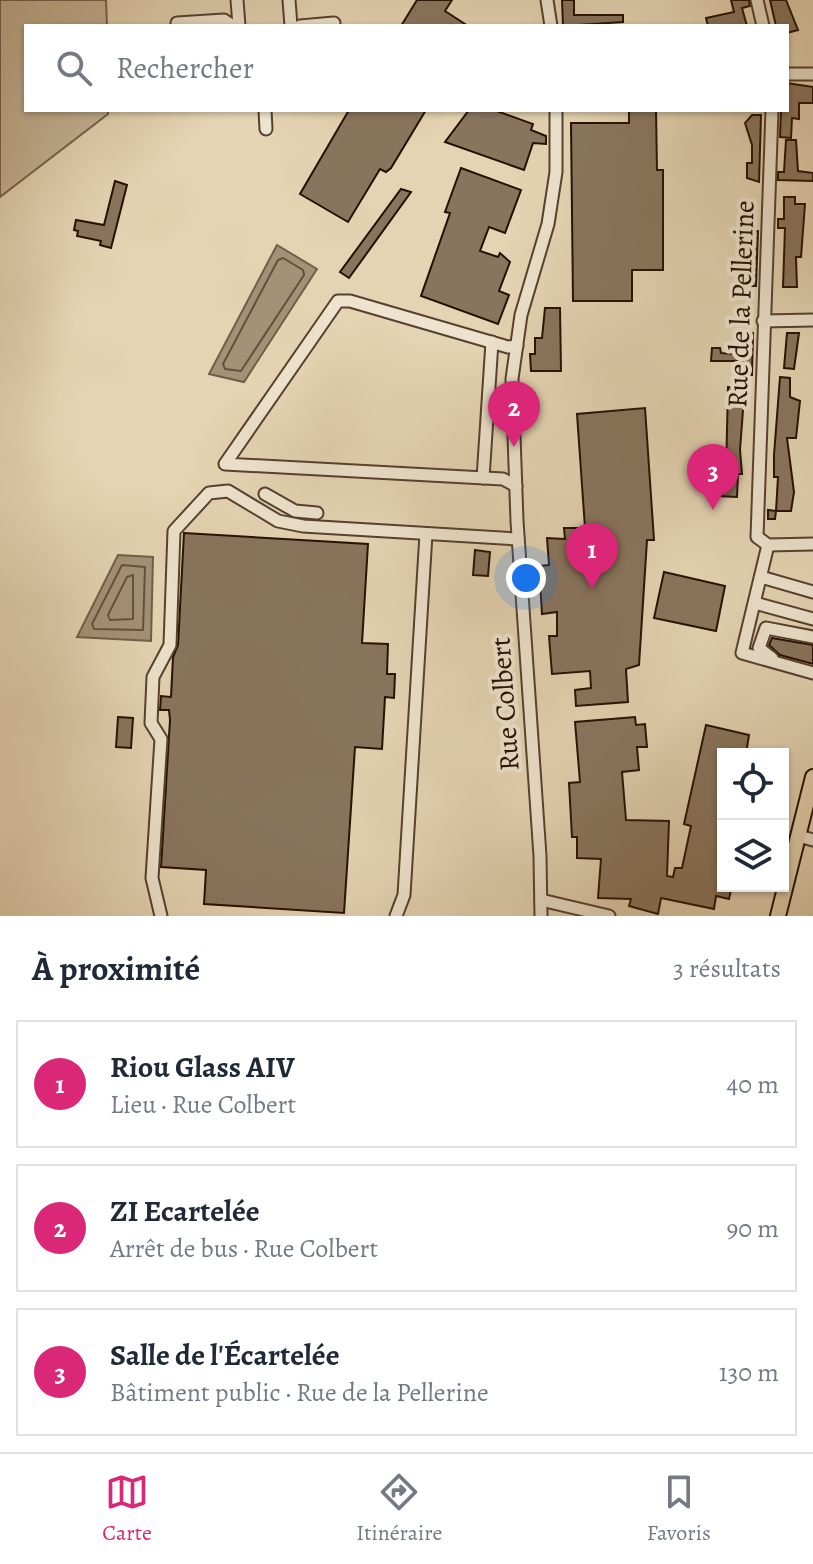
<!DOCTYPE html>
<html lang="fr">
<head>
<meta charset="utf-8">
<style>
	:root { --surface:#fff; --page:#f2f2f3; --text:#1f2937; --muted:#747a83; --line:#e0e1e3; --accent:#db2777 }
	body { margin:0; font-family:Alegreya,serif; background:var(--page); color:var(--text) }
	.controls { position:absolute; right:24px; bottom:24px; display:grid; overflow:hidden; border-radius:0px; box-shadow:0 2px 6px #0004 }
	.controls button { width:72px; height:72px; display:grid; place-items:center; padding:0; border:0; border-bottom:2px solid var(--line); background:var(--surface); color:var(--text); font:40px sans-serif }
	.you { position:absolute; left:526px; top:578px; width:28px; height:28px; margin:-20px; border:6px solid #fff; border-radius:50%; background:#1a73e8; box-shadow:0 0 0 12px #1a73e833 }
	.badge { display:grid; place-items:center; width:52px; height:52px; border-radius:50%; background:var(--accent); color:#fff; font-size:26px; font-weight:700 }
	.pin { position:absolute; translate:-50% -66px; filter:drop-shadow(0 2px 4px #0008) }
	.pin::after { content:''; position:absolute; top:42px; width:28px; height:24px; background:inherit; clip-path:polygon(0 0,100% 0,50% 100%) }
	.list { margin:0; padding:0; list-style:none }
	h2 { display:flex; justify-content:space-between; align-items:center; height:104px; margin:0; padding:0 32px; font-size:34px }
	h2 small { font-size:26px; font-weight:400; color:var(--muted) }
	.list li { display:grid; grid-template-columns:52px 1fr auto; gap:24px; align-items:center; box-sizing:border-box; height:128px; margin:0 16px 16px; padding:0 16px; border:2px solid var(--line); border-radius:0px }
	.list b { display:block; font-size:30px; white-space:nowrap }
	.list p { margin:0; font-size:26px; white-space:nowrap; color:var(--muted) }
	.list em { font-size:26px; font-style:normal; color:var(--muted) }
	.icon { flex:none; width:44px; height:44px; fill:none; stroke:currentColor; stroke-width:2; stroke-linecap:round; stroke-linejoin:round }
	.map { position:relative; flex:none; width:813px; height:916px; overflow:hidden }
	.search { position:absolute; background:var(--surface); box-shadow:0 2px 6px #0004; left:24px; right:24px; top:24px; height:88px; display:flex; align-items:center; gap:20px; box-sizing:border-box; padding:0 28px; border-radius:0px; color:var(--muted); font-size:30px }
	.sheet { height:536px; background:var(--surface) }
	nav { display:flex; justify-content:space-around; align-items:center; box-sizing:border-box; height:112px; border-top:2px solid var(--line); background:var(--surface); font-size:22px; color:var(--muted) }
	nav a { display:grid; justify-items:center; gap:4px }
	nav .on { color:var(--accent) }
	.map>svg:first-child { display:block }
	.green { fill:#c5b395; stroke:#76614c; stroke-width:2 }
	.water { fill:#a49177; stroke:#725d48; stroke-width:2 }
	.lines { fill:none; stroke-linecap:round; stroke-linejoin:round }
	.shore { stroke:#65503c; stroke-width:2 }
	.building { fill:#89755e; stroke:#260f02; stroke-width:2 }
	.minor-casing { stroke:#56402e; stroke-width:15 }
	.major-casing { stroke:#260f02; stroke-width:18 }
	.minor { stroke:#eee3ce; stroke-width:11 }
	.major { stroke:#e5d4b3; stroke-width:14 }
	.labels { text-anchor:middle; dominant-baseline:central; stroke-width:8; stroke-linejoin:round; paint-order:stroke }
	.street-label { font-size:28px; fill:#260f02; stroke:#eee3ce }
</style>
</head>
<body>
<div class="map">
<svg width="813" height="916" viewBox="0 0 813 916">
	<rect width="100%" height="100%" fill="#e5d4b3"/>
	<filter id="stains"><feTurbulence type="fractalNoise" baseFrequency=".0025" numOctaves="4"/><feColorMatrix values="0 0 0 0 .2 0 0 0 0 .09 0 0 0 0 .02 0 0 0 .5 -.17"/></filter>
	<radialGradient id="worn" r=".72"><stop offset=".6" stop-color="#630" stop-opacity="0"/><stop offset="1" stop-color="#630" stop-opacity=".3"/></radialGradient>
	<polygon class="green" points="0,0 106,0 107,26 26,26 26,110 108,110 108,114 0,197"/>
	<g class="water">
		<polygon points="277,245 317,269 244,382 209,374"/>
		<polygon points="118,555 153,557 151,641 77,637"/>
	</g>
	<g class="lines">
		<g class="shore">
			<polygon points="283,258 303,270 304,275 241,371 225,369 223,364 278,260"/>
			<polygon points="122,565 145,567 143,630 94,629 92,624"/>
			<polygon points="133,575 133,619 110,620 108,615 127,577"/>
		</g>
	</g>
	<g class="building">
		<polygon points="417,0 452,0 445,11 468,26 401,26"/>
		<polygon points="562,0 574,0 574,15 623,15 623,22 563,26"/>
		<polygon points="731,0 749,0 750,6 742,8 747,26 708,26 706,18 734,12"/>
		<polygon points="770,0 786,0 798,30 787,33 787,26 776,26"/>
		<polygon points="787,83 813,87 813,103 799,103 799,119 792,118 791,138 780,137 781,110 787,110"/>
		<polygon points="349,110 426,110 391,168 386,172 380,169 348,222 300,194"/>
		<polygon points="469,110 494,110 533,124 531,130 546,136 546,144 533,143 524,170 445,142"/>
		<polygon points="629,110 656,110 657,170 663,170 663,270 632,270 632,301 573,301 571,123 629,123"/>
		<polygon points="752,115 761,115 759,182 747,178 747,163 752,163 752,145 745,123"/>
		<polygon points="786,140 796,140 798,171 813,173 813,181 778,180 778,172 784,172"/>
		<polygon points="461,168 521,190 505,233 489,227 480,251 498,257 500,253 510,262 499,291 509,295 498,324 421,296 450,213 445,212"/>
		<polygon points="115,181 127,185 111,248 100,245 101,241 77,236 78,231 74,230 76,220 104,225"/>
		<polygon points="401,189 411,192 349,278 340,272"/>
		<polygon points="784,197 795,197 795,204 805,204 801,257 796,257 797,287 783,287 785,228 778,228 778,219 784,219"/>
		<polygon points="744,231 758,231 756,286 743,286 741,273"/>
		<polygon points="545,308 560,308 561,371 531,371 530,354 535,354 535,338 542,338"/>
		<polygon points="740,333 753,333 752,375 738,374 739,361 711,361 712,348 720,348 721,353 736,354"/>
		<polygon points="787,333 799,333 794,369 784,368"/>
		<polygon points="780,377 790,378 790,397 800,401 796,438 787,438 794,492 791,511 776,511 775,519 768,519 768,510 776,511 778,477 774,477 774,455"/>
		<polygon points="728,387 740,388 743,410 740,450 742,474 738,474 737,497 718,496 720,473 726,473"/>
		<polygon points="645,408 654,540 647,540 639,665 626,669 628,702 576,706 575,690 591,688 590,671 552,674 549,636 557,636 557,612 542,614 539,566 549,565 547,538 565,539 564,528 585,528 577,414"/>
		<polygon points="184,533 368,544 362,643 388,644 387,674 395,674 394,698 385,697 382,749 355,747 344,913 204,904 206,870 161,867 170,720 169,710 160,710 161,696 171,697 173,657 178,645"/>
		<polygon points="475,550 490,552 488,576 473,575"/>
		<polygon points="664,572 725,586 716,631 654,618"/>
		<polygon points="772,638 813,645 813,664 780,655 769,645"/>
		<polygon points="118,717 133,718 131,748 116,747"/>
		<polygon points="635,717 636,725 645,724 647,747 637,747 639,770 622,772 626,820 669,821 667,876 673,877 675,868 682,868 691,826 684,824 706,725 749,735 746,754 723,754 723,864 718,887 731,890 729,899 716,896 714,909 661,898 658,914 629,906 631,899 598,898 601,859 577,858 577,837 572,837 569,783 580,782 575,722"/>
	</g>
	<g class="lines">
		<g class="minor-casing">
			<g id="minor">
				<polyline points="237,0 239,26"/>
				<polyline points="289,0 291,26"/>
				<polyline points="547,0 551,26"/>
				<polyline points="757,0 763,26"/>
				<polyline points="177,26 177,23 224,20 233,26"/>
				<polyline points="300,26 334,23"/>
				<polyline points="787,74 813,74"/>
				<polyline points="265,110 266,129"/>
				<polyline points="772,110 757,537 768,545 813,544"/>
				<polyline points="763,321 813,320"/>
				<polyline points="483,478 492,342"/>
				<polyline points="516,486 503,479 225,464 338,301 350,301 508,347 517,346"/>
				<polyline points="265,494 295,511 317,513"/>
				<polyline points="768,545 742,653 813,673"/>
				<polyline points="761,577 813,592"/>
				<polyline points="755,603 813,619"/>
				<polyline points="772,658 759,648 766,628 813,637"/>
				<polyline points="799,836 813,840"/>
				<polyline points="541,900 609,916"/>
				<polyline points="161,916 152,878 161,739 151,723 153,677 170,645 174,531 209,493 228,491 278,521 303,526 518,539"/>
				<polyline points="396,916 404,895 426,534"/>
				<polyline points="541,916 540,856 517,521 512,379 521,315 548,224 556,172 556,110"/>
			</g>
		</g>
		<g class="major-casing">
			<polyline id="major" points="778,916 813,777"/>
		</g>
		<use href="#minor" class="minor"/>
		<use href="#major" class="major"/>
	</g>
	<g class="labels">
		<g class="street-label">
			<text transform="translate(741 304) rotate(-88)">Rue de la Pellerine</text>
			<text transform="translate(505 704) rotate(-94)">Rue Colbert</text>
		</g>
	</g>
	<rect width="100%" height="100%" filter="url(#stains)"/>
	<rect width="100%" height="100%" fill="url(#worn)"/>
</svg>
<div class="controls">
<button><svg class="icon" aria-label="locate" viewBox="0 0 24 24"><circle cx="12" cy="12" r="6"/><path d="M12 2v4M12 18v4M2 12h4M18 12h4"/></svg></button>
<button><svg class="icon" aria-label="layers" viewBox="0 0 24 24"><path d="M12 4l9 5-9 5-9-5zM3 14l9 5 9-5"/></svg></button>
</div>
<div class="you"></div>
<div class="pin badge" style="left:592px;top:589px">1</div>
<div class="pin badge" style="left:514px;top:447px">2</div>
<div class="pin badge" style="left:713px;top:510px">3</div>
<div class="search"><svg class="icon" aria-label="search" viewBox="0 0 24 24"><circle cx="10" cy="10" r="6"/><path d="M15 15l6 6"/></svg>Rechercher</div>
</div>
<section class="sheet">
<h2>À proximité<small>3 résultats</small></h2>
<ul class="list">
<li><span class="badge">1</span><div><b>Riou Glass AIV</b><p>Lieu · Rue Colbert</p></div><em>40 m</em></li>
<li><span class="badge">2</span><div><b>ZI Ecartelée</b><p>Arrêt de bus · Rue Colbert</p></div><em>90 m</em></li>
<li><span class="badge">3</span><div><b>Salle de l'Écartelée</b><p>Bâtiment public · Rue de la Pellerine</p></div><em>130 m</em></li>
</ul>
</section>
<nav>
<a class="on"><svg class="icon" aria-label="map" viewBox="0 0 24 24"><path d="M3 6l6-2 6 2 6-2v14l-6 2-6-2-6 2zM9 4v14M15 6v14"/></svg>Carte</a>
<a><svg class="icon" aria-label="directions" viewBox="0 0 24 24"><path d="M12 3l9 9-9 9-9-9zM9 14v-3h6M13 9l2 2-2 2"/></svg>Itinéraire</a>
<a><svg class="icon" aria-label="saved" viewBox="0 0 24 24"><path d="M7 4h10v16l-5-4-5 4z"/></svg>Favoris</a>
</nav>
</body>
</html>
